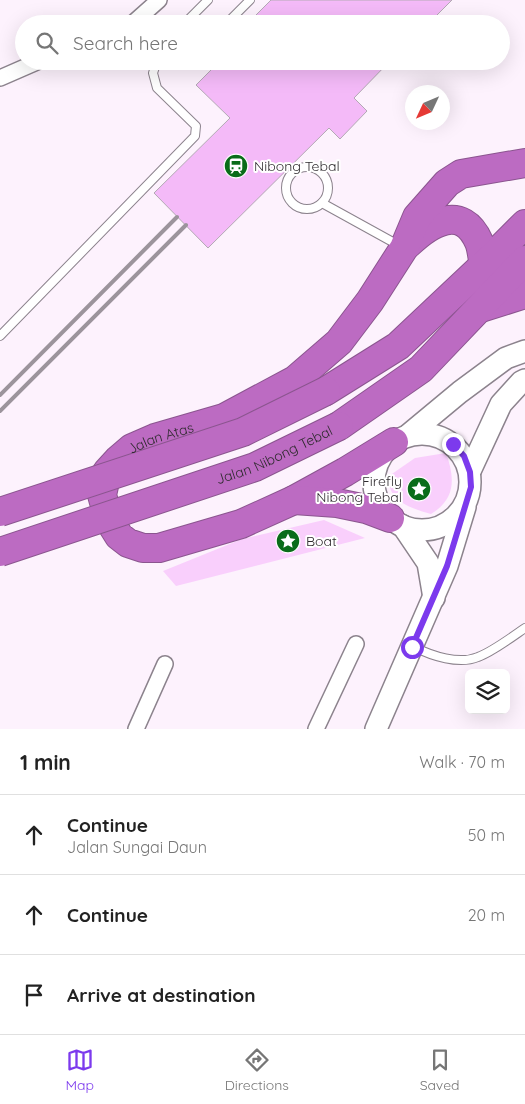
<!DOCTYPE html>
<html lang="en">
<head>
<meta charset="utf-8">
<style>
	:root { --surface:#fff; --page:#f6f6f6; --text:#222; --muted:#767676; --line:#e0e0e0; --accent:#7c3aed }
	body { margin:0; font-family:Quicksand,sans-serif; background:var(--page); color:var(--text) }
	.controls { position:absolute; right:15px; bottom:15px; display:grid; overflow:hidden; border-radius:8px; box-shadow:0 5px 20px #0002 }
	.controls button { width:45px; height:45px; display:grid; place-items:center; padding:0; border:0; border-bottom:1px solid var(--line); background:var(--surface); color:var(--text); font:25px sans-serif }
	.compass { position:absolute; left:405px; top:85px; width:45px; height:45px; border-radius:50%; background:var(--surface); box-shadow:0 5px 20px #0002; rotate:226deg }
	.stop { position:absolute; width:15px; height:15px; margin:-11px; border:4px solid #7c3aed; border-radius:50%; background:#fff }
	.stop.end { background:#7c3aed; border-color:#fff; box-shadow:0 1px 5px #0008 }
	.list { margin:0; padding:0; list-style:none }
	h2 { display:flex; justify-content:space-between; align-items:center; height:65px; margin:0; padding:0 20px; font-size:21px }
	h2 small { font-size:16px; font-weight:400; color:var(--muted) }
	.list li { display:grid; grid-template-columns:32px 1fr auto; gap:15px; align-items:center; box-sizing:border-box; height:80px; padding:0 20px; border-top:1px solid var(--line) }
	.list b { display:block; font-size:19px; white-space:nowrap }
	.list p { margin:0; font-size:16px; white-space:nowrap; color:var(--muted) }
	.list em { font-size:16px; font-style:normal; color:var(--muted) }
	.icon { flex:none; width:28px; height:28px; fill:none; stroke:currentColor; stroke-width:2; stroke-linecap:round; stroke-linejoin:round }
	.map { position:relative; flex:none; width:525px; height:729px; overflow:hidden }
	.search { position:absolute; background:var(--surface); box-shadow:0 5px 20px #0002; left:15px; right:15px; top:15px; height:55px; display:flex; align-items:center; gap:12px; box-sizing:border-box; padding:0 18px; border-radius:28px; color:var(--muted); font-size:19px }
	.sheet { height:305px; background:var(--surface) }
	nav { display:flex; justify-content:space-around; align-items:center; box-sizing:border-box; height:70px; border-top:1px solid var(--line); background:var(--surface); font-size:14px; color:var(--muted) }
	nav a { display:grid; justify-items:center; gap:2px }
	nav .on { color:var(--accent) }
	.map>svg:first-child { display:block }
	.green { fill:#f9cffc }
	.building { fill:#f4baf8; stroke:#b3a9b4 }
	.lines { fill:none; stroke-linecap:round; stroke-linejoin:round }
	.lane-casing { stroke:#8c838d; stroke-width:10 }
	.street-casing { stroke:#8c838d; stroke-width:18 }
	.secondary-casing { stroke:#8c838d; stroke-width:24 }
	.highway-casing { stroke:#8b558f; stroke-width:30 }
	.lane { stroke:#fff; stroke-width:8 }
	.street { stroke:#fff; stroke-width:15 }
	.secondary { stroke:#fff; stroke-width:21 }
	.highway { stroke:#bc6bc2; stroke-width:28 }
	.rail { stroke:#9c949c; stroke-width:4 }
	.highway-bridge-casing { stroke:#8b558f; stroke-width:30; stroke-linecap:butt }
	.highway-bridge { stroke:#bc6bc2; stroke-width:28 }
	.route { stroke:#7c3aed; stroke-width:6 }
	.labels { text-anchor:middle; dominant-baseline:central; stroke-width:4; stroke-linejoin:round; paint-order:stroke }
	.poi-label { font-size:14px; fill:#2f2b2f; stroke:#fff; text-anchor:start }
	.street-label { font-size:14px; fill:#2f2b2f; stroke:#fff }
</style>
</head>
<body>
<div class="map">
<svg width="525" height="729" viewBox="0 0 525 729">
	<rect width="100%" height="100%" fill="#fdf2fd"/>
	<g class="green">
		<path d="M446 453C455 478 456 499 431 514 417 510 395 504 390 488 389 485 389 480 389 476L415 458Z"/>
		<polygon points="324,520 365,538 176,586 163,571 242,539"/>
	</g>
	<g class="building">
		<polygon points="271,0 452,0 428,24 247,24"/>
		<polygon points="220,61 390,61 354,98 367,111 340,139 329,128 208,248 154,193 230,118 196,85"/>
	</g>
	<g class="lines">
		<g class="lane-casing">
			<g id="lane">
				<polyline points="184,24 208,0"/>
				<polyline points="226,24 250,0"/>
				<circle cx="307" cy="188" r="21"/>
				<polyline points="322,203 400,246"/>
				<polyline points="0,336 195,136 196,126 157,88 153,73 157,61"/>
				<path d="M414 647C432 656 459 665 478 657 492 652 512 637 525 628"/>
			</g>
		</g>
		<g class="street-casing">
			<g id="street">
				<polyline points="132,24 159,0"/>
				<polyline points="0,78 39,61"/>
				<polyline points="136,729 165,664"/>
				<polyline points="316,729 356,644"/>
			</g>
		</g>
		<g class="secondary-casing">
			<g id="secondary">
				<circle cx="422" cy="482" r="48"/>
				<polyline points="407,436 460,392 506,358 525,351"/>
				<polyline points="470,471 501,404 521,382 525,380"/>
				<polyline points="403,526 428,563 434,598"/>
				<polyline points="376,729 447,566 465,507"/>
			</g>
		</g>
		<g class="highway-casing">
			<g id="highway">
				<path d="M408 244C430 223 462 203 479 242 482 249 482 258 484 265"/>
				<polyline points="481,308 525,294"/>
				<polyline points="326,391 398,346 484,265 525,224"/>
				<polyline points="339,426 421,369 525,260"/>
				<path id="s1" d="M394 442 345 472 294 500 241 524 159 548H143L128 543 119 536 109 520 102 495 107 472 118 460 132 448 155 438 224 418 295 380 339 342 370 301 404 248 417 217 447 183 461 174 525 163"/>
				<polyline points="294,500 337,503 366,509 390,518"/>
			</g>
		</g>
		<use href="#lane" class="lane"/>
		<use href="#street" class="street"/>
		<use href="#secondary" class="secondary"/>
		<use href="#highway" class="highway"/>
		<g class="rail">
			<polyline points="0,395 177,217"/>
			<polyline points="0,411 186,225"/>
		</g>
		<g class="highway-bridge-casing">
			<g id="highway-bridge">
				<polyline points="0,512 243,432 326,391"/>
				<path id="s2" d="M0 552 255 467 339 426"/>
			</g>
		</g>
		<use href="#highway-bridge" class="highway-bridge"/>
	</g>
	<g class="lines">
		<polyline class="route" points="412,647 447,566 471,487 470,472 464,456 453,444"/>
	</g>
	<defs>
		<g id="station-disc" transform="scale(1.25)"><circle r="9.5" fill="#096c19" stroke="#fff"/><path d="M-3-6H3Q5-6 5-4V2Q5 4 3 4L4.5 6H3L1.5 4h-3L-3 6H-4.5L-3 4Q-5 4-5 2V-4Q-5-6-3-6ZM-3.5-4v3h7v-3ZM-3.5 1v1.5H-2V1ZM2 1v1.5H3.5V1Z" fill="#fff"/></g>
		<g id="sight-disc" transform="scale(1.25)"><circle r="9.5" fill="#096c19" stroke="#fff"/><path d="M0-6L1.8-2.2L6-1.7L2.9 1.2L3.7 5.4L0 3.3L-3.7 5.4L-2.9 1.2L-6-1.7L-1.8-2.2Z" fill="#fff"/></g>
	</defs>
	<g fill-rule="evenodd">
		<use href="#station-disc" x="236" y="166"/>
		<use href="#sight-disc" x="419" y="489"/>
		<use href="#sight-disc" x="288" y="541"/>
	</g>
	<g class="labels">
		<g class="poi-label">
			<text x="254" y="166">Nibong Tebal</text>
			<text x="402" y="481" text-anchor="end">Firefly<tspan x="402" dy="16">Nibong Tebal</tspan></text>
			<text x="306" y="541">Boat</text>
		</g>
		<g class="street-label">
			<text stroke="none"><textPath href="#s1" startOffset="436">Jalan Atas</textPath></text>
			<text stroke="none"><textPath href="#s2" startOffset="291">Jalan Nibong Tebal</textPath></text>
		</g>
	</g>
</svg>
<div class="controls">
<button><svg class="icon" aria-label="layers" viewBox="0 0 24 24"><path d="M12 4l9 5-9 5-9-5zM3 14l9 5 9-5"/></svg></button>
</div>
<svg class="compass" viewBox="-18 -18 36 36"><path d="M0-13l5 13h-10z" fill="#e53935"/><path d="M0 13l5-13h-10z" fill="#767676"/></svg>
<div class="stop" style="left:412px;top:647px"></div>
<div class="stop end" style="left:453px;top:444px"></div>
<div class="search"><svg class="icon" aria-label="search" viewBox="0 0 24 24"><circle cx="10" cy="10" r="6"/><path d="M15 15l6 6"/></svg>Search here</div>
</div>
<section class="sheet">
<h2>1 min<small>Walk · 70 m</small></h2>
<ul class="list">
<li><svg class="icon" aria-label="ahead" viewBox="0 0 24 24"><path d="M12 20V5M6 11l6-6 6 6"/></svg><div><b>Continue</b><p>Jalan Sungai Daun</p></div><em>50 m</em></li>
<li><svg class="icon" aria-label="ahead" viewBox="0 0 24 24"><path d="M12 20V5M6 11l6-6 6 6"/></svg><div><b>Continue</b></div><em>20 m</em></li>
<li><svg class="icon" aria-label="arrive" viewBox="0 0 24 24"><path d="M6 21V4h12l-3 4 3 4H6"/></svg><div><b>Arrive at destination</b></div></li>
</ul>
</section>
<nav>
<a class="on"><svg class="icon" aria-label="map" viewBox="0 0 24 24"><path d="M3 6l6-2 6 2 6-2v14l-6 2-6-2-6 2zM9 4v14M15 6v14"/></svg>Map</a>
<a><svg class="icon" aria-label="directions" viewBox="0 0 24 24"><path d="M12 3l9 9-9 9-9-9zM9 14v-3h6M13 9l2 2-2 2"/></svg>Directions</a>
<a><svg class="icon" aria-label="saved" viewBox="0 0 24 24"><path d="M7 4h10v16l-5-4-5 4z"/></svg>Saved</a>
</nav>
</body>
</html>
